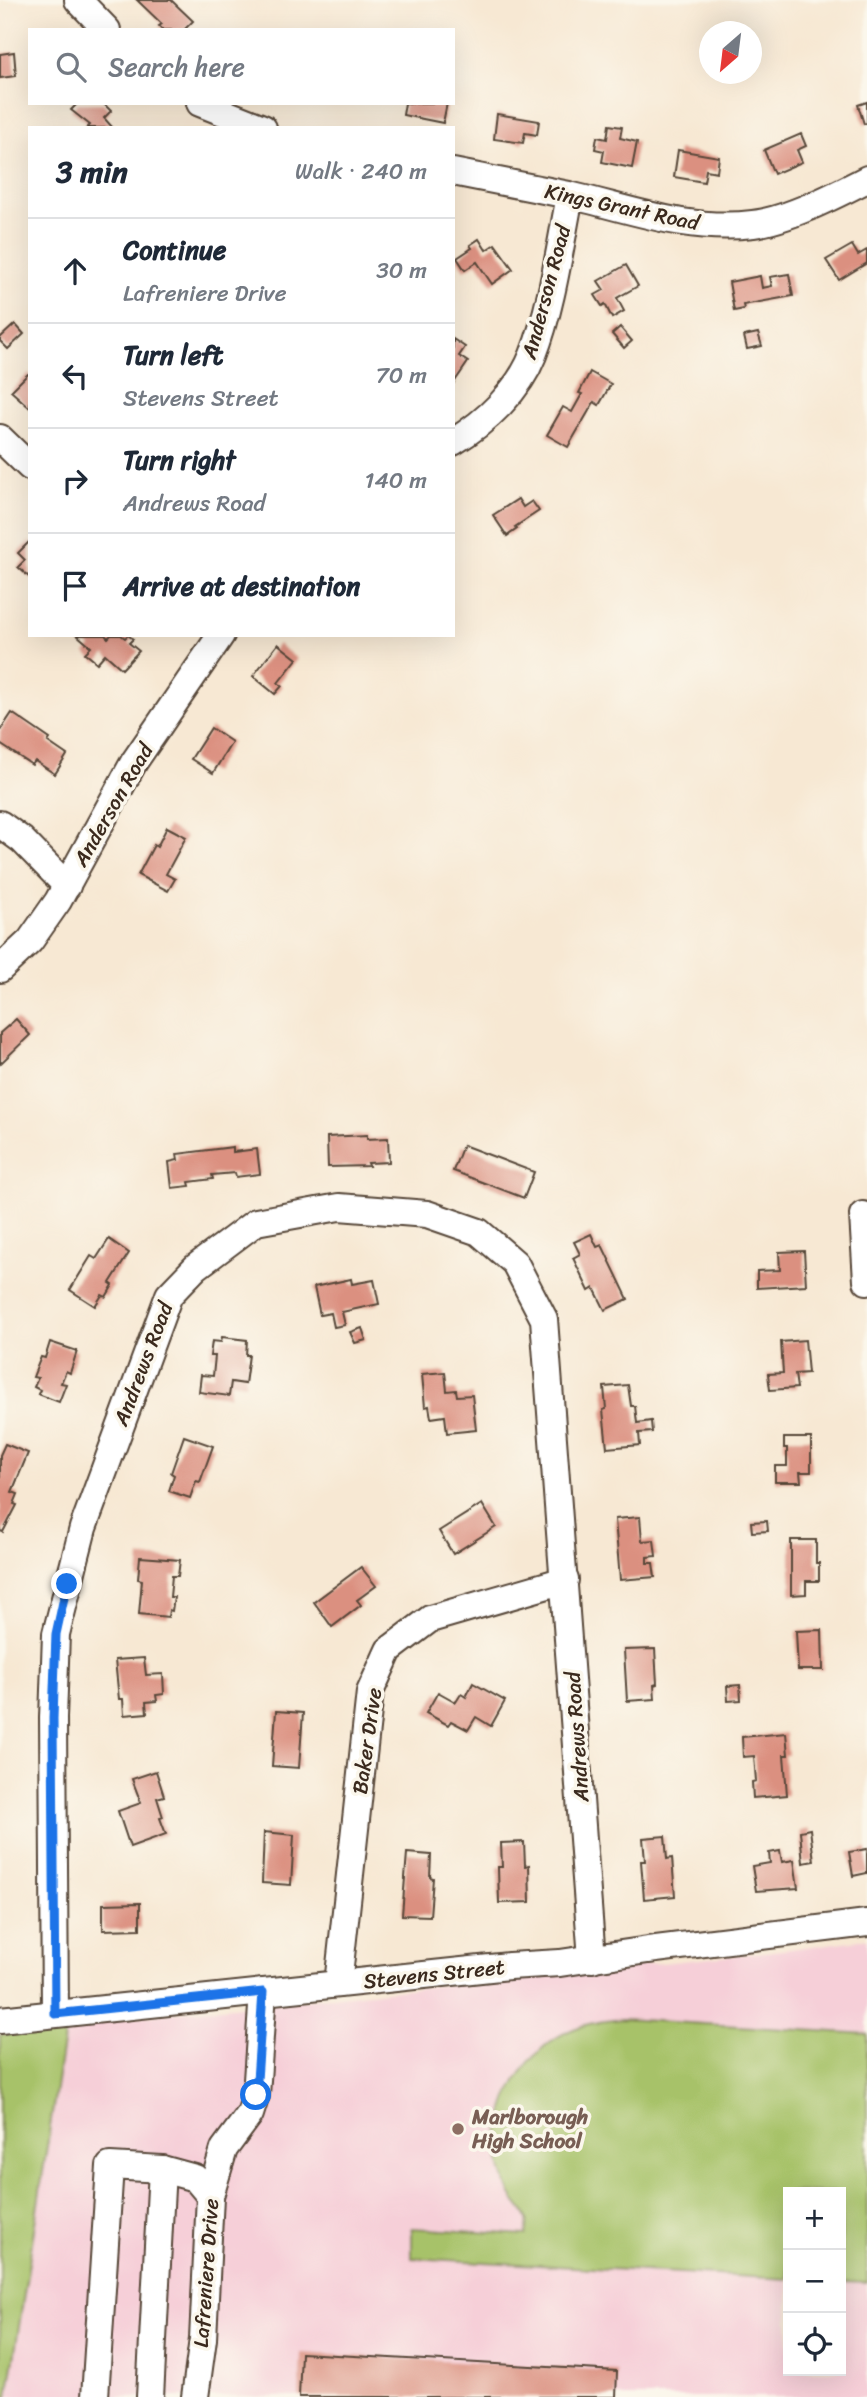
<!DOCTYPE html>
<html lang="en">
<head>
<meta charset="utf-8">
<style>
	:root { --surface:#fff; --page:#f6f6f7; --text:#1f2937; --muted:#747a83; --line:#e0e1e3 }
	body { margin:0; font-family:Sriracha,sans-serif; background:var(--page); color:var(--text) }
	.controls { position:absolute; right:21px; bottom:21px; display:grid; overflow:hidden; border-radius:0px; box-shadow:0 7px 28px #0002 }
	.controls button { width:63px; height:63px; display:grid; place-items:center; padding:0; border:0; border-bottom:2px solid var(--line); background:var(--surface); color:var(--text); font:35px sans-serif }
	.compass { position:absolute; left:699px; top:21px; width:63px; height:63px; border-radius:50%; background:var(--surface); box-shadow:0 7px 28px #0002; rotate:208deg }
	.stop { position:absolute; width:21px; height:21px; margin:-16px; border:5px solid #1a73e8; border-radius:50%; background:#fff }
	.stop.end { background:#1a73e8; border-color:#fff; box-shadow:0 2px 7px #0008 }
	.list { margin:0; padding:0; list-style:none }
	h2 { display:flex; justify-content:space-between; align-items:center; height:91px; margin:0; padding:0 28px; font-size:30px }
	h2 small { font-size:23px; font-weight:400; color:var(--muted) }
	.list li { display:grid; grid-template-columns:46px 1fr auto; gap:21px; align-items:center; box-sizing:border-box; height:105px; padding:0 28px; border-top:2px solid var(--line) }
	.list b { display:block; font-size:26px; white-space:nowrap }
	.list p { margin:0; font-size:23px; white-space:nowrap; color:var(--muted) }
	.list em { font-size:23px; font-style:normal; color:var(--muted) }
	.icon { flex:none; width:38px; height:38px; fill:none; stroke:currentColor; stroke-width:2; stroke-linecap:round; stroke-linejoin:round }
	.map { position:relative; flex:none; width:867px; height:2397px; overflow:hidden }
	.search { position:absolute; background:var(--surface); box-shadow:0 7px 28px #0002; left:28px; top:28px; width:427px; height:77px; display:flex; align-items:center; gap:18px; box-sizing:border-box; padding:0 24px; border-radius:0px; color:var(--muted); font-size:26px }
	.panel { position:absolute; background:var(--surface); box-shadow:0 7px 28px #0002; left:28px; top:126px; width:427px; height:511px; border-radius:0px }
	.map>svg:first-child { display:block }
	.built { fill:#f6cfd8; fill-rule:evenodd }
	.green { fill:#a7c269; stroke:#717644; stroke-width:2 }
	.building { fill:#db9080 }
	.lines { fill:none; stroke-linecap:round; stroke-linejoin:round }
	.minor-casing { stroke:#574639; stroke-width:30 }
	.minor { stroke:#fff; stroke-width:26 }
	.route { stroke:#1a73e8; stroke-width:9 }
	.education-dot { fill:#8d6e63; stroke:#fbf7ec; stroke-width:2.5 }
	.labels { text-anchor:middle; dominant-baseline:central; stroke-width:7; stroke-linejoin:round; paint-order:stroke }
	.street-label { font-size:21px; fill:#3b2a1e; stroke:#fbf7ec }
	.education-label { font-size:21px; font-weight:bold; fill:#785e54; stroke:#fbf7ec; text-anchor:start }
</style>
</head>
<body>
<div class="map">
<svg width="867" height="2397" viewBox="0 0 867 2397">
	<rect width="100%" height="100%" fill="#fbf7ec"/>
	<filter id="ink" filterUnits="userSpaceOnUse"><feTurbulence type="fractalNoise" baseFrequency=".0143" numOctaves="2"/><feDisplacementMap in="SourceGraphic" scale="14" xChannelSelector="R" yChannelSelector="G"/><feConvolveMatrix kernelMatrix="1 2 1 2 8 2 1 2 1" color-interpolation-filters="sRGB"/></filter>
	<filter id="wash" filterUnits="userSpaceOnUse"><feTurbulence type="fractalNoise" baseFrequency=".00686" numOctaves="4" result="noise"/><feDisplacementMap in="SourceGraphic" scale="28" xChannelSelector="R" yChannelSelector="G"/><feGaussianBlur stdDeviation="1.57" result="paint"/><feColorMatrix in="noise" values="0 0 0 0 0 0 0 0 0 0 0 0 0 0 0 0 0 1.4 0 .05"/><feComposite in="paint" operator="in"/></filter>
	<g filter="url(#wash)">
		<rect width="100%" height="100%" fill="#f7e8d3"/>
		<path class="built" d="M867 1939V2397H8L66 2024 750 1954ZM788 2192H841V2371H788Z"/>
		<g class="green">
			<path d="M622 2019 867 2034V2283L841 2282V2192H788V2279L412 2258V2228L526 2235C527 2230 528 2223 527 2219 525 2212 519 2206 515 2201 509 2193 505 2181 502 2171 488 2119 520 2052 569 2031 586 2023 604 2021 622 2019Z"/>
			<polygon points="66,2024 8,2397 0,2397 0,2035"/>
		</g>
		<g id="blocks">
			<g class="building">
				<polygon points="137,0 171,0 193,21 184,30 163,30 159,26 162,24"/>
				<polygon points="14,52 16,76 0,78 0,54"/>
				<polygon points="867,102 867,123 864,124 858,105"/>
				<polygon points="78,103 103,103 111,111 104,118 113,128 87,128 90,125 71,110"/>
				<polygon points="405,103 447,103 443,123 403,115"/>
				<polygon points="497,114 539,121 537,135 525,133 523,143 494,139"/>
				<polygon points="609,125 622,127 620,138 637,142 632,168 602,162 604,151 595,149 597,137 607,139"/>
				<polygon points="801,134 806,146 797,150 802,162 774,174 764,150"/>
				<polygon points="678,150 719,157 717,172 706,170 704,182 674,177"/>
				<polygon points="479,239 486,250 495,244 513,269 492,284 477,262 465,270 457,258 472,248 470,245"/>
				<polygon points="852,245 858,255 867,250 867,263 839,280 826,260"/>
				<polygon points="626,265 638,286 617,298 624,311 612,318 605,304 602,306 595,295 604,290 598,281"/>
				<polygon points="789,274 793,296 743,305 744,309 734,311 729,282 760,276 762,288 772,286 770,277"/>
				<polygon points="15,324 24,334 8,349 0,341 0,338"/>
				<polygon points="620,327 632,341 624,348 612,334"/>
				<polygon points="758,333 762,346 747,349 744,336"/>
				<polygon points="453,339 465,347 459,356 468,362 453,384"/>
				<polygon points="590,372 611,384 599,405 594,402 568,447 547,435 563,407 572,412 582,394 579,393"/>
				<polygon points="28,374 30,375 30,408 11,391"/>
				<polygon points="518,499 523,507 532,501 539,511 515,527 517,529 507,536 493,515"/>
				<polygon points="30,541 30,578 18,567 25,560 18,553"/>
				<polygon points="77,635 105,635 108,638 111,635 121,635 125,638 128,635 133,639 129,643 139,651 122,669 105,654 97,663 85,653 91,647"/>
				<polygon points="278,644 297,659 278,683 282,686 275,694 253,676"/>
				<polygon points="12,713 50,739 48,742 67,755 55,774 35,761 32,765 0,744 0,731"/>
				<polygon points="211,728 232,742 213,773 191,759"/>
				<polygon points="167,827 186,837 166,874 175,879 168,891 138,875 154,845 157,847"/>
				<polygon points="16,1019 30,1035 0,1064 0,1033"/>
				<polygon points="367,1135 367,1139 388,1138 389,1162 368,1163 369,1166 328,1167 327,1137"/>
				<polygon points="463,1145 534,1172 524,1198 453,1171"/>
				<polygon points="233,1147 233,1152 257,1149 260,1174 236,1177 235,1173 212,1175 213,1179 189,1182 190,1186 172,1188 169,1162 178,1160 177,1154"/>
				<polygon points="591,1234 597,1247 602,1245 628,1299 605,1310 594,1288 589,1291 573,1258 580,1254 574,1242"/>
				<polygon points="109,1239 129,1253 110,1283 113,1285 106,1297 102,1295 95,1306 70,1290 91,1256 96,1259"/>
				<polygon points="804,1251 806,1285 757,1288 757,1271 780,1270 779,1252"/>
				<polygon points="351,1279 352,1284 374,1280 379,1304 342,1312 345,1325 334,1327 331,1313 320,1315 314,1287"/>
				<polygon points="362,1328 366,1340 355,1343 350,1332"/>
				<polygon points="222,1337 247,1340 246,1355 249,1355 245,1384 231,1382 229,1396 199,1392 201,1375 213,1376 215,1356 210,1356 212,1341 221,1342"/>
				<polygon points="805,1340 808,1373 795,1374 797,1388 770,1390 768,1374 783,1373 781,1342"/>
				<polygon points="50,1342 77,1351 70,1373 66,1371 61,1383 66,1384 59,1402 38,1394 40,1390 34,1387 38,1378 33,1377 41,1357 45,1358"/>
				<polygon points="445,1372 447,1391 456,1390 457,1396 472,1395 476,1430 447,1433 445,1416 431,1418 429,1406 425,1407 422,1374"/>
				<polygon points="628,1385 631,1406 635,1406 637,1423 651,1421 652,1432 639,1433 640,1445 607,1448 603,1410 606,1409 604,1387"/>
				<polygon points="184,1436 213,1446 200,1482 196,1481 190,1498 169,1491 174,1475 171,1473"/>
				<polygon points="784,1438 811,1438 811,1472 800,1472 801,1482 775,1482 775,1466 787,1466 787,1448 784,1448"/>
				<polygon points="5,1444 28,1453 12,1492 18,1494 14,1504 17,1505 3,1532 0,1531 0,1455"/>
				<polygon points="482,1504 496,1527 453,1554 439,1531"/>
				<polygon points="640,1517 642,1541 654,1540 656,1556 647,1557 647,1563 653,1563 655,1577 620,1580 615,1519"/>
				<polygon points="767,1521 768,1531 752,1532 751,1522"/>
				<polygon points="791,1540 816,1540 816,1563 819,1563 819,1581 806,1581 806,1594 791,1595"/>
				<polygon points="140,1557 180,1560 178,1576 172,1576 170,1597 174,1597 172,1611 169,1610 168,1617 139,1614 142,1580 138,1579"/>
				<polygon points="361,1567 376,1586 357,1600 361,1605 332,1627 314,1602"/>
				<polygon points="822,1630 823,1670 798,1670 796,1631"/>
				<polygon points="655,1649 657,1684 654,1685 655,1699 627,1701 624,1650"/>
				<polygon points="144,1658 146,1675 163,1674 164,1694 156,1695 157,1701 146,1702 147,1713 124,1715 123,1699 119,1699 115,1660"/>
				<polygon points="473,1683 505,1701 491,1726 476,1717 468,1730 451,1721 448,1725 426,1713 438,1692 456,1702 461,1694 466,1697"/>
				<polygon points="740,1685 741,1700 728,1701 727,1686"/>
				<polygon points="276,1711 303,1713 299,1768 272,1766"/>
				<polygon points="786,1733 788,1755 784,1755 787,1795 753,1798 752,1782 756,1781 754,1756 743,1757 742,1737"/>
				<polygon points="156,1771 164,1796 157,1798 163,1817 160,1818 166,1834 130,1847 118,1811 141,1803 132,1779"/>
				<polygon points="810,1829 814,1861 803,1863 800,1831"/>
				<polygon points="264,1832 294,1835 291,1885 262,1883"/>
				<polygon points="665,1836 667,1859 672,1858 675,1896 644,1899 641,1861 645,1861 643,1838"/>
				<polygon points="524,1842 525,1866 529,1865 530,1902 499,1903 498,1867 502,1867 501,1843"/>
				<polygon points="867,1849 867,1873 853,1876 849,1852"/>
				<polygon points="780,1851 782,1862 794,1860 798,1888 756,1891 752,1866 770,1863 769,1853"/>
				<polygon points="407,1853 431,1855 430,1877 433,1878 430,1916 402,1915"/>
				<polygon points="140,1903 140,1929 103,1930 103,1904"/>
				<polygon points="301,2353 617,2371 616,2397 299,2397"/>
			</g>
		</g>
	</g>
	<g filter="url(#ink)">
		<use href="#blocks" fill-opacity="0" stroke="#574639" stroke-width="2"/>
		<g class="lines">
			<g class="minor-casing">
				<g id="minor">
					<polyline points="78,0 107,30"/>
					<polyline points="200,103 263,128"/>
					<path d="M453 172C492 180 530 187 569 195 630 209 688 232 753 224 787 220 836 195 867 179"/>
					<polyline points="0,438 30,467"/>
					<path d="M453 442C486 422 519 391 533 355 552 307 560 246 570 196"/>
					<polyline points="0,824 22,840 67,886"/>
					<polyline points="0,969 30,941 58,901 134,762 221,635"/>
					<polyline points="863,1215 867,1281"/>
					<polyline points="338,1984 370,1692 389,1650 430,1619 565,1580"/>
					<polyline points="55,2013 53,1718 56,1634 83,1528 169,1295 196,1267 256,1222 339,1207 427,1214 479,1232 515,1263 544,1319 592,1959"/>
					<polyline points="0,2020 509,1966 560,1963 648,1950 867,1923"/>
					<polyline points="95,2397 110,2166 162,2169 195,2178 210,2196"/>
					<polyline points="150,2397 162,2169"/>
					<polyline points="195,2397 203,2339 210,2196 224,2149 250,2114 256,2095 263,1992"/>
				</g>
			</g>
			<use href="#minor" class="minor"/>
		</g>
	</g>
	<g class="lines" filter="url(#ink)">
		<polyline class="route" points="67,1584 56,1634 53,1718 55,2014 263,1992 256,2095"/>
	</g>
	<circle class="education-dot" cx="458" cy="2129" r="7"/>
	<g class="labels">
		<g class="street-label">
			<text transform="translate(622 207) rotate(12)">Kings Grant Road</text>
			<text transform="translate(546 292) rotate(-75)">Anderson Road</text>
			<text transform="translate(113 805) rotate(-60)">Anderson Road</text>
			<text transform="translate(143 1364) rotate(-69)">Andrews Road</text>
			<text transform="translate(577 1737) rotate(-94)">Andrews Road</text>
			<text transform="translate(367 1741) rotate(-82)">Baker Drive</text>
			<text transform="translate(434 1974) rotate(-6)">Stevens Street</text>
			<text transform="translate(206 2273) rotate(-86)">Lafreniere Drive</text>
		</g>
		<g class="education-label">
			<text x="472" y="2117">Marlborough<tspan x="472" dy="24">High School</tspan></text>
		</g>
	</g>
</svg>
<div class="controls">
<button>+</button>
<button>−</button>
<button><svg class="icon" aria-label="locate" viewBox="0 0 24 24"><circle cx="12" cy="12" r="6"/><path d="M12 2v4M12 18v4M2 12h4M18 12h4"/></svg></button>
</div>
<svg class="compass" viewBox="-18 -18 36 36"><path d="M0-13l5 13h-10z" fill="#e53935"/><path d="M0 13l5-13h-10z" fill="#747a83"/></svg>
<div class="stop" style="left:256px;top:2095px"></div>
<div class="stop end" style="left:67px;top:1584px"></div>
<div class="search"><svg class="icon" aria-label="search" viewBox="0 0 24 24"><circle cx="10" cy="10" r="6"/><path d="M15 15l6 6"/></svg>Search here</div>
<section class="panel">
<h2>3 min<small>Walk · 240 m</small></h2>
<ul class="list">
<li><svg class="icon" aria-label="ahead" viewBox="0 0 24 24"><path d="M12 20V5M6 11l6-6 6 6"/></svg><div><b>Continue</b><p>Lafreniere Drive</p></div><em>30 m</em></li>
<li><svg class="icon" aria-label="left" viewBox="0 0 24 24"><path d="M17 20v-9H6M10 6l-5 5 5 5"/></svg><div><b>Turn left</b><p>Stevens Street</p></div><em>70 m</em></li>
<li><svg class="icon" aria-label="right" viewBox="0 0 24 24"><path d="M7 20v-9h11M14 6l5 5-5 5"/></svg><div><b>Turn right</b><p>Andrews Road</p></div><em>140 m</em></li>
<li><svg class="icon" aria-label="arrive" viewBox="0 0 24 24"><path d="M6 21V4h12l-3 4 3 4H6"/></svg><div><b>Arrive at destination</b></div></li>
</ul>
</section>
</div>
</body>
</html>
